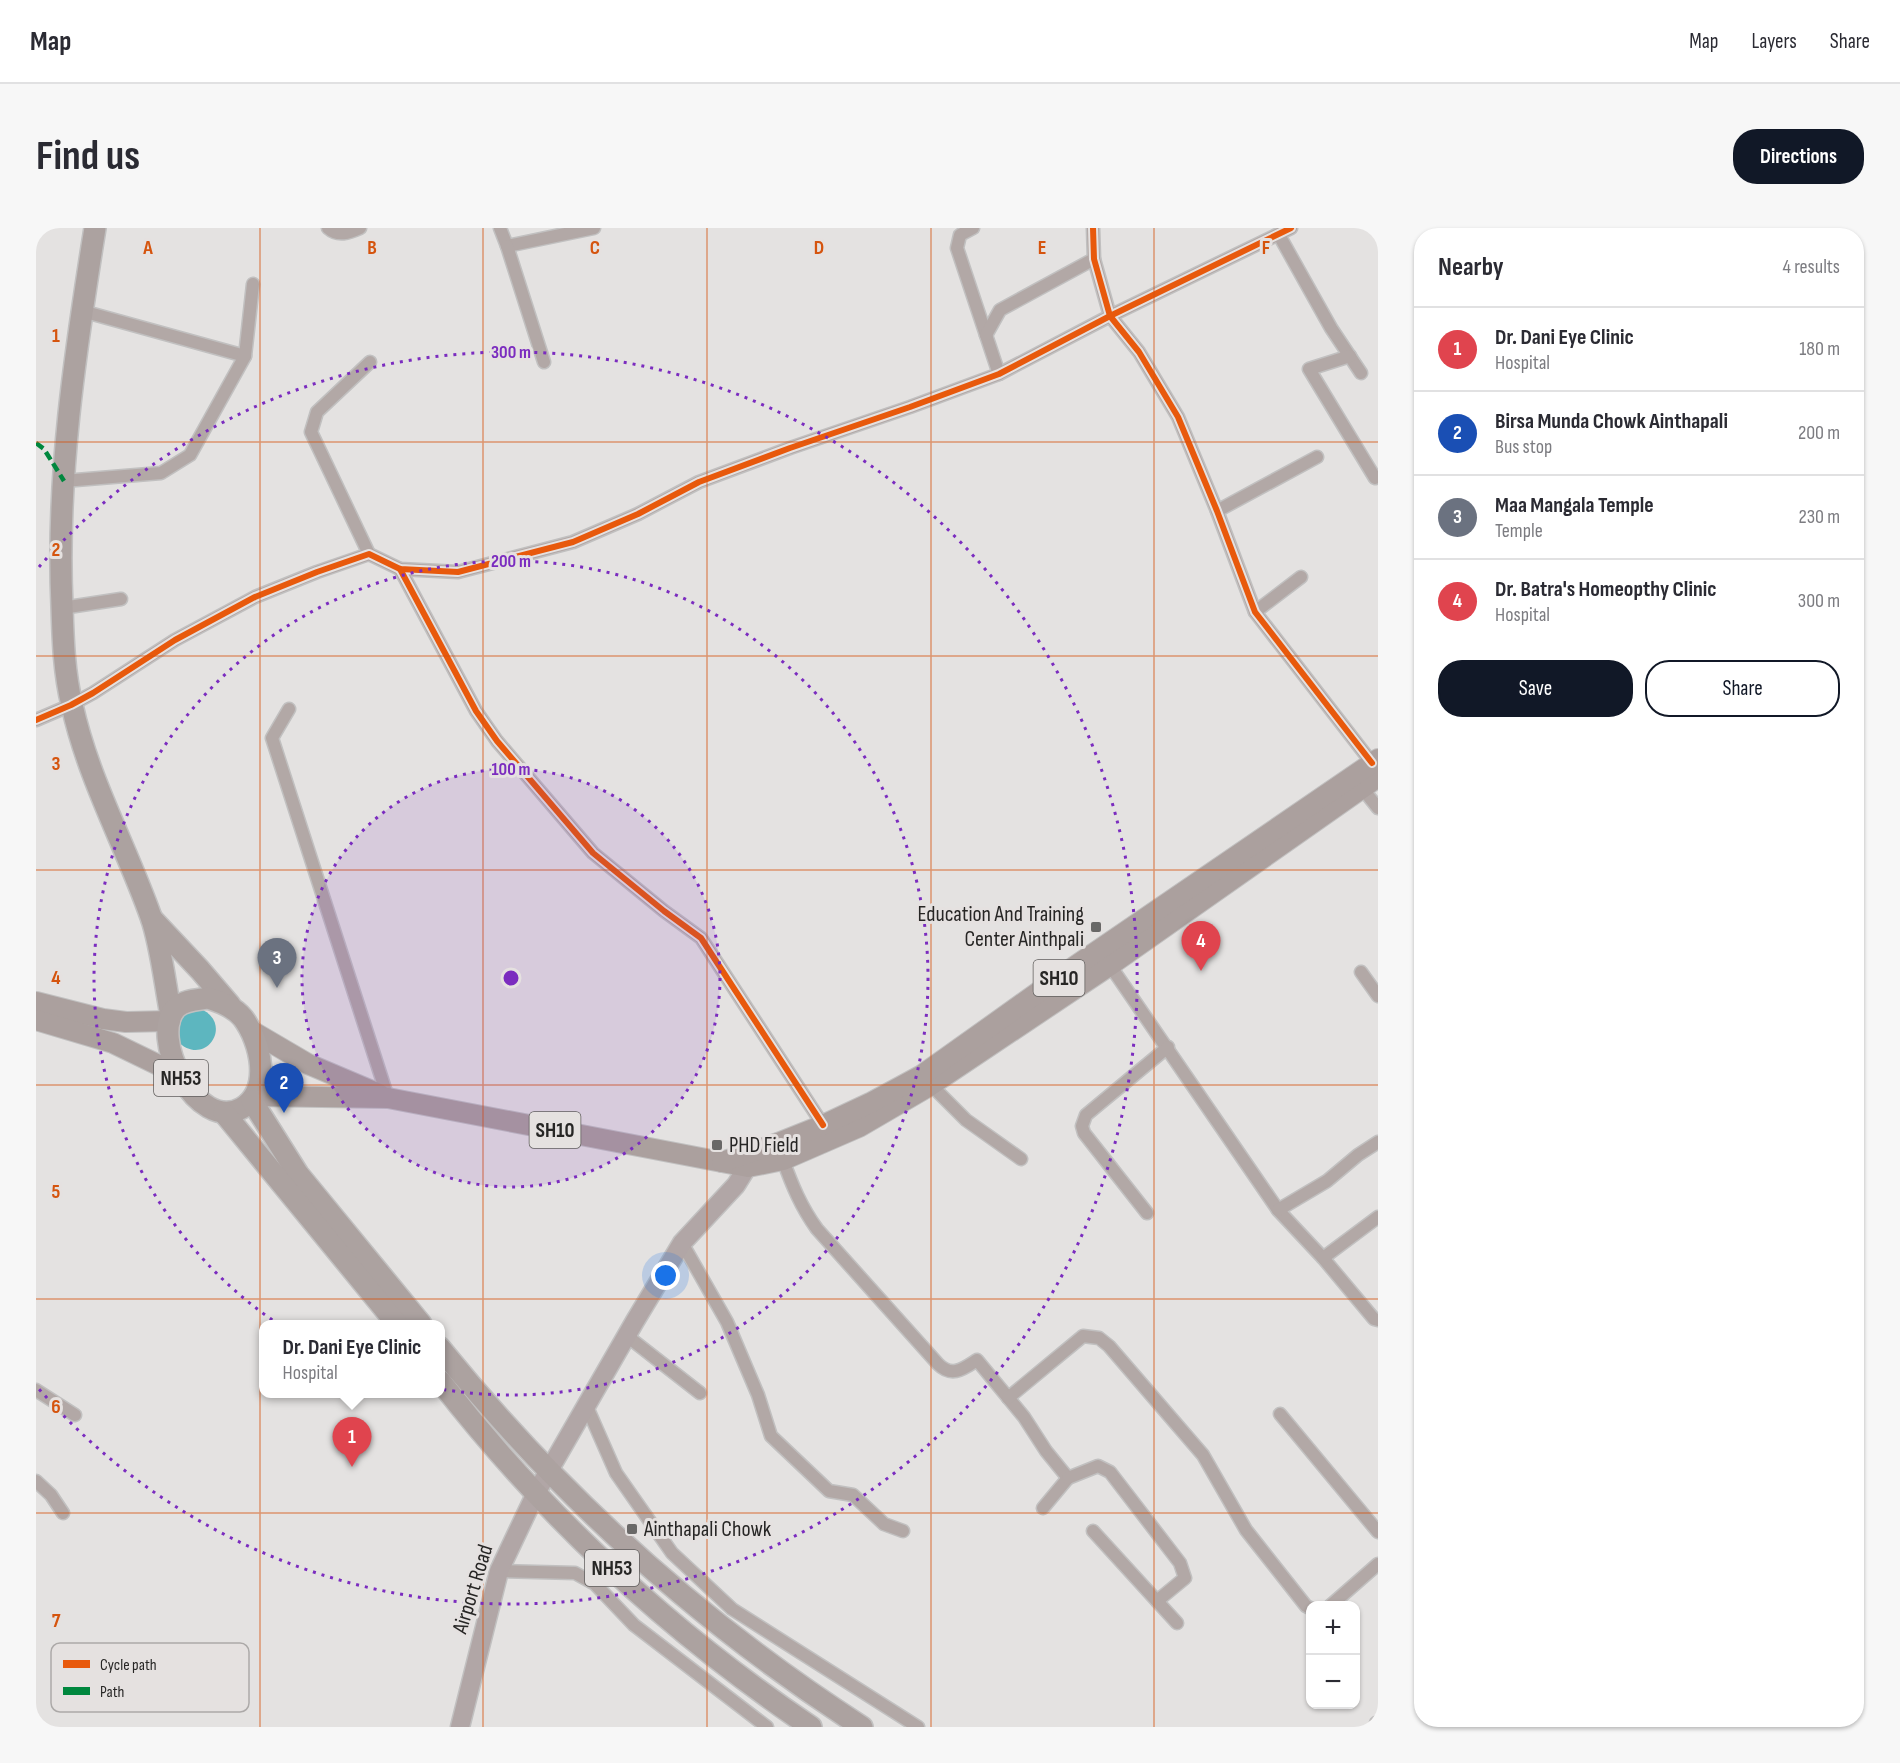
<!DOCTYPE html>
<html lang="en">
<head>
<meta charset="utf-8">
<style>
	:root { --surface:#fff; --page:#f7f7f7; --text:#2b2b33; --muted:#7c7c81; --line:#e1e1e2; --accent:#111827 }
	body { margin:0; font-family:"Sofia Sans Condensed",sans-serif; background:var(--page); color:var(--text) }
	.controls { position:absolute; right:18px; bottom:18px; display:grid; overflow:hidden; border-radius:12px; box-shadow:0 2px 4px #0004 }
	.controls button { width:54px; height:54px; display:grid; place-items:center; padding:0; border:0; border-bottom:2px solid var(--line); background:var(--surface); color:var(--text); font:30px sans-serif }
	.you { position:absolute; left:630px; top:1048px; width:21px; height:21px; margin:-15px; border:4px solid #fff; border-radius:50%; background:#1a73e8; box-shadow:0 0 0 9px #1a73e833 }
	.badge { display:grid; place-items:center; width:39px; height:39px; border-radius:50%; background:var(--accent); color:#fff; font-size:20px; font-weight:700 }
	.pin { position:absolute; translate:-50% -50px; filter:drop-shadow(0 2px 3px #0008) }
	.pin::after { content:''; position:absolute; top:32px; width:21px; height:18px; background:inherit; clip-path:polygon(0 0,100% 0,50% 100%) }
	.popup { position:absolute; left:223px; top:1092px; width:186px; height:78px; box-sizing:border-box; display:grid; place-content:center; border-radius:12px; background:var(--surface); filter:drop-shadow(0 2px 4px #0005); font-size:20px; white-space:nowrap; color:var(--muted) }
	.popup b { font-size:22px; color:var(--text) }
	.popup::after { content:''; position:absolute; left:50%; top:100%; margin-left:-12px; border:12px solid transparent; border-top-color:var(--surface) }
	.list { margin:0; padding:0; list-style:none }
	h2 { display:flex; justify-content:space-between; align-items:center; height:78px; margin:0; padding:0 24px; font-size:26px }
	h2 small { font-size:20px; font-weight:400; color:var(--muted) }
	.list li { display:grid; grid-template-columns:39px 1fr auto; gap:18px; align-items:center; box-sizing:border-box; height:84px; padding:0 24px; border-top:2px solid var(--line) }
	.list b { display:block; font-size:22px; white-space:nowrap }
	.list p { margin:0; font-size:20px; white-space:nowrap; color:var(--muted) }
	.list em { font-size:20px; font-style:normal; color:var(--muted) }
	.actions { display:flex; gap:12px; padding:18px 24px }
	.actions a { flex:1; padding:14px 0; border:2px solid var(--accent); border-radius:24px; text-align:center; font-size:21px; color:var(--accent) }
	.actions .main { background:var(--accent); color:#fff }
	.map { position:relative; flex:none; width:1342px; height:1499px; overflow:hidden; border-radius:24px }
	header { display:flex; align-items:center; gap:36px; box-sizing:border-box; height:84px; padding:0 30px; background:var(--surface); border-bottom:2px solid var(--line) }
	header strong { font-size:28px }
	nav { display:flex; gap:33px; margin-inline-start:auto; font-size:21px }
	.intro { display:flex; align-items:center; justify-content:space-between; box-sizing:border-box; height:144px; padding:0 36px }
	h1 { margin:0; font-size:42px }
	.button { padding:15px 27px; border-radius:24px; background:var(--accent); color:#fff; font-size:21px; font-weight:700 }
	main { display:flex; gap:36px; padding:0 36px }
	aside { flex:1; background:var(--surface); border-radius:24px; box-shadow:0 2px 4px #0004 }
	.map>svg:first-child { display:block }
	.water { fill:#5db6bf }
	.lines { fill:none; stroke-linecap:round; stroke-linejoin:round }
	.minor-casing { stroke:#c1c0c0; stroke-width:15 }
	.secondary-casing { stroke:#c1c0c0; stroke-width:21 }
	.primary-casing { stroke:#c1c0c0; stroke-width:22 }
	.trunk-casing { stroke:#c1c0c0; stroke-width:24 }
	.minor { stroke:#b2a8a6; stroke-width:12 }
	.secondary { stroke:#b1a6a6; stroke-width:18 }
	.primary { stroke:#aba09e; stroke-width:20 }
	.trunk { stroke:#aca2a0; stroke-width:21 }
	.quiet { stroke:#00873e; stroke-width:4.5; stroke-dasharray:9 4.5; stroke-linecap:butt }
	.cycleway-casing { stroke:#e5e1e0; stroke-width:10 }
	.cycleway { stroke:#e8590c; stroke-width:6 }
	.grid { fill:none; stroke:#d5540e; stroke-width:1.5; stroke-opacity:0.55 }
	.ring { fill:none; stroke:#7b2cbf; stroke-width:3; stroke-dasharray:3 6 }
	.poi-dot { fill:#696867; stroke:#e5e1e0; stroke-width:2 }
	.labels { text-anchor:middle; dominant-baseline:central; stroke-width:6; stroke-linejoin:round; paint-order:stroke }
	.shield { fill:#e5e1e0; stroke:#605e5d; stroke-width:1.5 }
	.shield-label { font-size:21px; font-weight:bold; fill:#272625 }
	.poi-label { font-size:22px; fill:#272625; stroke:#e5e1e0; text-anchor:start }
	.street-label { font-size:22px; fill:#272625; stroke:#e5e1e0 }
	.key { fill:#e5e1e0; stroke:#aca9a8; stroke-width:1.5 }
	.key-label { font-size:16px; fill:#272625 }
	.grid-label { font-size:20px; text-anchor:middle; font-weight:bold; fill:#d5540e; stroke:#e5e1e0; stroke-width:6; stroke-linejoin:round; paint-order:stroke }
	.centre { fill:#7b2cbf; stroke:#e5e1e0; stroke-width:3 }
	.ring-label { font-size:18px; text-anchor:middle; font-weight:bold; fill:#7b2cbf; stroke:#e5e1e0; stroke-width:6; stroke-linejoin:round; paint-order:stroke }
</style>
</head>
<body>
<header>
<strong>Map</strong>
<nav><a>Map</a><a>Layers</a><a>Share</a></nav>
</header>
<div class="intro"><h1>Find us</h1><a class="button">Directions</a></div>
<main>
<div class="map">
<svg width="1342" height="1499" viewBox="0 0 1342 1499">
	<rect width="100%" height="100%" fill="#e4e2e1"/>
	<path class="water" d="M162 780C200 793 170 842 141 813L143 787Z"/>
	<g class="lines">
		<g class="minor-casing">
			<g id="minor">
				<path d="M292 0C302 9 313 5 324 0"/>
				<polyline points="464,0 471,18 558,0"/>
				<polyline points="937,0 924,7 921,20 963,146"/>
				<polyline points="1057,0 1058,31 1074,88 1103,124 1142,189 1181,283 1219,384 1336,535"/>
				<polyline points="1243,7 1295,100 1325,145"/>
				<polyline points="471,18 508,134"/>
				<polyline points="46,83 209,128"/>
				<polyline points="950,107 964,82 1058,31"/>
				<polyline points="1314,128 1273,141 1339,250"/>
				<polyline points="28,253 125,245 154,227 209,128 217,56"/>
				<polyline points="1181,283 1281,229"/>
				<polyline points="333,326 275,204 281,184 334,134"/>
				<polyline points="364,341 440,483 461,513 557,625 628,683 665,710 787,897"/>
				<polyline points="26,380 85,371"/>
				<polyline points="1219,384 1265,349"/>
				<polyline points="253,481 236,510 352,870"/>
				<polyline points="0,492 35,477 57,465 139,412 219,369 281,344 333,326 364,341 422,344 537,314 602,286 663,254 754,220 874,179 963,146 1074,88 1255,0"/>
				<polyline points="1326,560 1342,580"/>
				<polyline points="1071,733 1242,982 1287,1030 1338,1091 1342,1092"/>
				<polyline points="1325,744 1342,768"/>
				<polyline points="895,857 930,892 985,931"/>
				<path d="M747 932C756 957 765 979 781 1001L902 1136C916 1150 927 1141 941 1132L988 1189 1010 1223 1032 1250 1007 1280"/>
				<polyline points="1242,982 1291,953 1322,927 1342,914"/>
				<polyline points="1111,985 1048,905 1046,898 1050,887 1132,819"/>
				<polyline points="646,1015 691,1094 722,1167 735,1208 793,1263 817,1267 848,1296 867,1303"/>
				<polyline points="1287,1030 1342,989"/>
				<polyline points="591,1108 664,1165"/>
				<polyline points="0,1162 39,1187"/>
				<polyline points="972,1170 1047,1108 1063,1110 1073,1118 1167,1227 1210,1302 1270,1378 1274,1380"/>
				<polyline points="551,1179 580,1245 636,1325 696,1381 882,1499"/>
				<polyline points="1244,1186 1342,1304"/>
				<polyline points="1032,1250 1062,1238 1074,1244 1144,1335 1149,1350 1121,1373"/>
				<polyline points="0,1253 15,1267 27,1285"/>
				<polyline points="1057,1303 1141,1395"/>
				<polyline points="463,1343 539,1345 559,1356 598,1397 731,1499"/>
				<polyline points="1294,1378 1342,1336"/>
				<polyline points="1339,1499 1340,1495"/>
			</g>
		</g>
		<g class="secondary-casing">
			<polyline id="secondary" points="424,1499 463,1343 500,1265 599,1093 646,1015 700,957 718,928"/>
		</g>
		<g class="primary-casing">
			<g id="primary">
				<polyline points="0,774 67,791 90,794 134,793"/>
				<polyline points="0,792 77,815 143,847"/>
				<polyline points="214,802 272,836 343,866"/>
				<polyline points="219,868 352,870 712,939 747,932 823,899 895,857 1073,738 1342,549"/>
				<polyline points="686,934 742,915 787,897 836,874 886,847 1032,743 1342,531"/>
			</g>
		</g>
		<g class="trunk-casing">
			<g id="trunk">
				<path d="M59 0C39 125 20 251 26 378 27 412 28 444 36 477 52 551 90 618 115 689 125 717 129 757 135 787"/>
				<polyline points="116,691 164,742 194,777"/>
				<path d="M172 770C185 774 198 779 207 790 225 814 236 862 206 880 161 906 111 807 141 779 149 772 161 772 172 770Z"/>
				<polyline points="216,873 262,946 385,1096"/>
				<polyline points="188,885 361,1096"/>
				<path d="M404 1120C524 1268 666 1396 826 1499"/>
				<path d="M404 1153C508 1287 634 1404 775 1499"/>
			</g>
		</g>
		<use href="#minor" class="minor"/>
		<use href="#secondary" class="secondary"/>
		<use href="#primary" class="primary"/>
		<use href="#trunk" class="trunk"/>
		<polyline class="quiet" points="0,215 8,221 28,253"/>
		<g class="cycleway-casing">
			<g id="cycleway">
				<polyline points="1057,0 1058,31 1074,88 1103,124 1142,189 1181,283 1219,384 1336,535"/>
				<polyline points="364,341 440,483 461,513 557,625 628,683 665,710 787,897"/>
				<polyline points="0,492 35,477 57,465 139,412 219,369 281,344 333,326 364,341 422,344 537,314 602,286 663,254 754,220 874,179 963,146 1074,88 1255,0"/>
			</g>
		</g>
		<use href="#cycleway" class="cycleway"/>
	</g>
	<path class="grid" d="M224 0V1499M447 0V1499M671 0V1499M895 0V1499M1118 0V1499M0 214H1342M0 428H1342M0 642H1342M0 857H1342M0 1071H1342M0 1285H1342"/>
	<circle cx="475" cy="750" r="209" fill="#7b2cbf" fill-opacity=".12"/>
	<g class="ring">
		<circle cx="475" cy="750" r="209"/>
		<circle cx="475" cy="750" r="417"/>
		<path d="M3 339A626 626 0 1 1 3 1161"/>
	</g>
	<g class="poi-dot">
		<rect x="1054" y="693" width="12" height="12" rx="3"/>
		<rect x="675" y="911" width="12" height="12" rx="3"/>
		<rect x="590" y="1295" width="12" height="12" rx="3"/>
	</g>
	<g class="labels">
		<g class="shield">
			<rect x="997.5" y="732" width="51" height="36" rx="4.5"/>
			<rect x="118" y="832" width="54" height="36" rx="4.5"/>
			<rect x="493.5" y="884" width="51" height="36" rx="4.5"/>
			<rect x="549" y="1322" width="54" height="36" rx="4.5"/>
		</g>
		<g class="shield-label">
			<text x="1023" y="750">SH10</text>
			<text x="145" y="850">NH53</text>
			<text x="519" y="902">SH10</text>
			<text x="576" y="1340">NH53</text>
		</g>
		<g class="poi-label">
			<text x="1048" y="686" text-anchor="end">Education And Training<tspan x="1048" dy="25">Center Ainthpali</tspan></text>
			<text x="693" y="917">PHD Field</text>
			<text x="608" y="1301">Ainthapali Chowk</text>
		</g>
		<g class="street-label">
			<text transform="translate(437 1361) rotate(-73)">Airport Road</text>
		</g>
	</g>
	<rect x="15" y="1415" width="198" height="69" rx="9" class="key"/>
	<rect x="27" y="1432" width="27" height="8" fill="#e8590c"/>
	<rect x="27" y="1459" width="27" height="8" fill="#00873e"/>
	<g class="key-label">
		<text x="64" y="1442">Cycle path</text>
		<text x="64" y="1469">Path</text>
	</g>
	<g class="grid-label">
		<text x="112" y="26">A</text>
		<text x="336" y="26">B</text>
		<text x="559" y="26">C</text>
		<text x="783" y="26">D</text>
		<text x="1006" y="26">E</text>
		<text x="1230" y="26">F</text>
		<text x="20" y="114">1</text>
		<text x="20" y="328">2</text>
		<text x="20" y="542">3</text>
		<text x="20" y="756">4</text>
		<text x="20" y="970">5</text>
		<text x="20" y="1185">6</text>
		<text x="20" y="1399">7</text>
	</g>
	<circle cx="475" cy="750" r="9" class="centre"/>
	<g class="ring-label">
		<text x="475" y="130">300 m</text>
		<text x="475" y="339">200 m</text>
		<text x="475" y="547">100 m</text>
	</g>
</svg>
<div class="controls">
<button>+</button>
<button>−</button>
</div>
<div class="you"></div>
<div class="pin badge" style="left:316px;top:1239px;background:#e0444e">1</div>
<div class="popup"><b>Dr. Dani Eye Clinic</b>Hospital</div>
<div class="pin badge" style="left:248px;top:885px;background:#1a4fb4">2</div>
<div class="pin badge" style="left:241px;top:760px;background:#6b7280">3</div>
<div class="pin badge" style="left:1165px;top:743px;background:#e0444e">4</div>
</div>
<aside>
<h2>Nearby<small>4 results</small></h2>
<ul class="list">
<li><span class="badge" style="background:#e0444e">1</span><div><b>Dr. Dani Eye Clinic</b><p>Hospital</p></div><em>180 m</em></li>
<li><span class="badge" style="background:#1a4fb4">2</span><div><b>Birsa Munda Chowk Ainthapali</b><p>Bus stop</p></div><em>200 m</em></li>
<li><span class="badge" style="background:#6b7280">3</span><div><b>Maa Mangala Temple</b><p>Temple</p></div><em>230 m</em></li>
<li><span class="badge" style="background:#e0444e">4</span><div><b>Dr. Batra's Homeopthy Clinic</b><p>Hospital</p></div><em>300 m</em></li>
</ul>
<div class="actions"><a class="main">Save</a><a>Share</a></div>
</aside>
</main>
</body>
</html>
